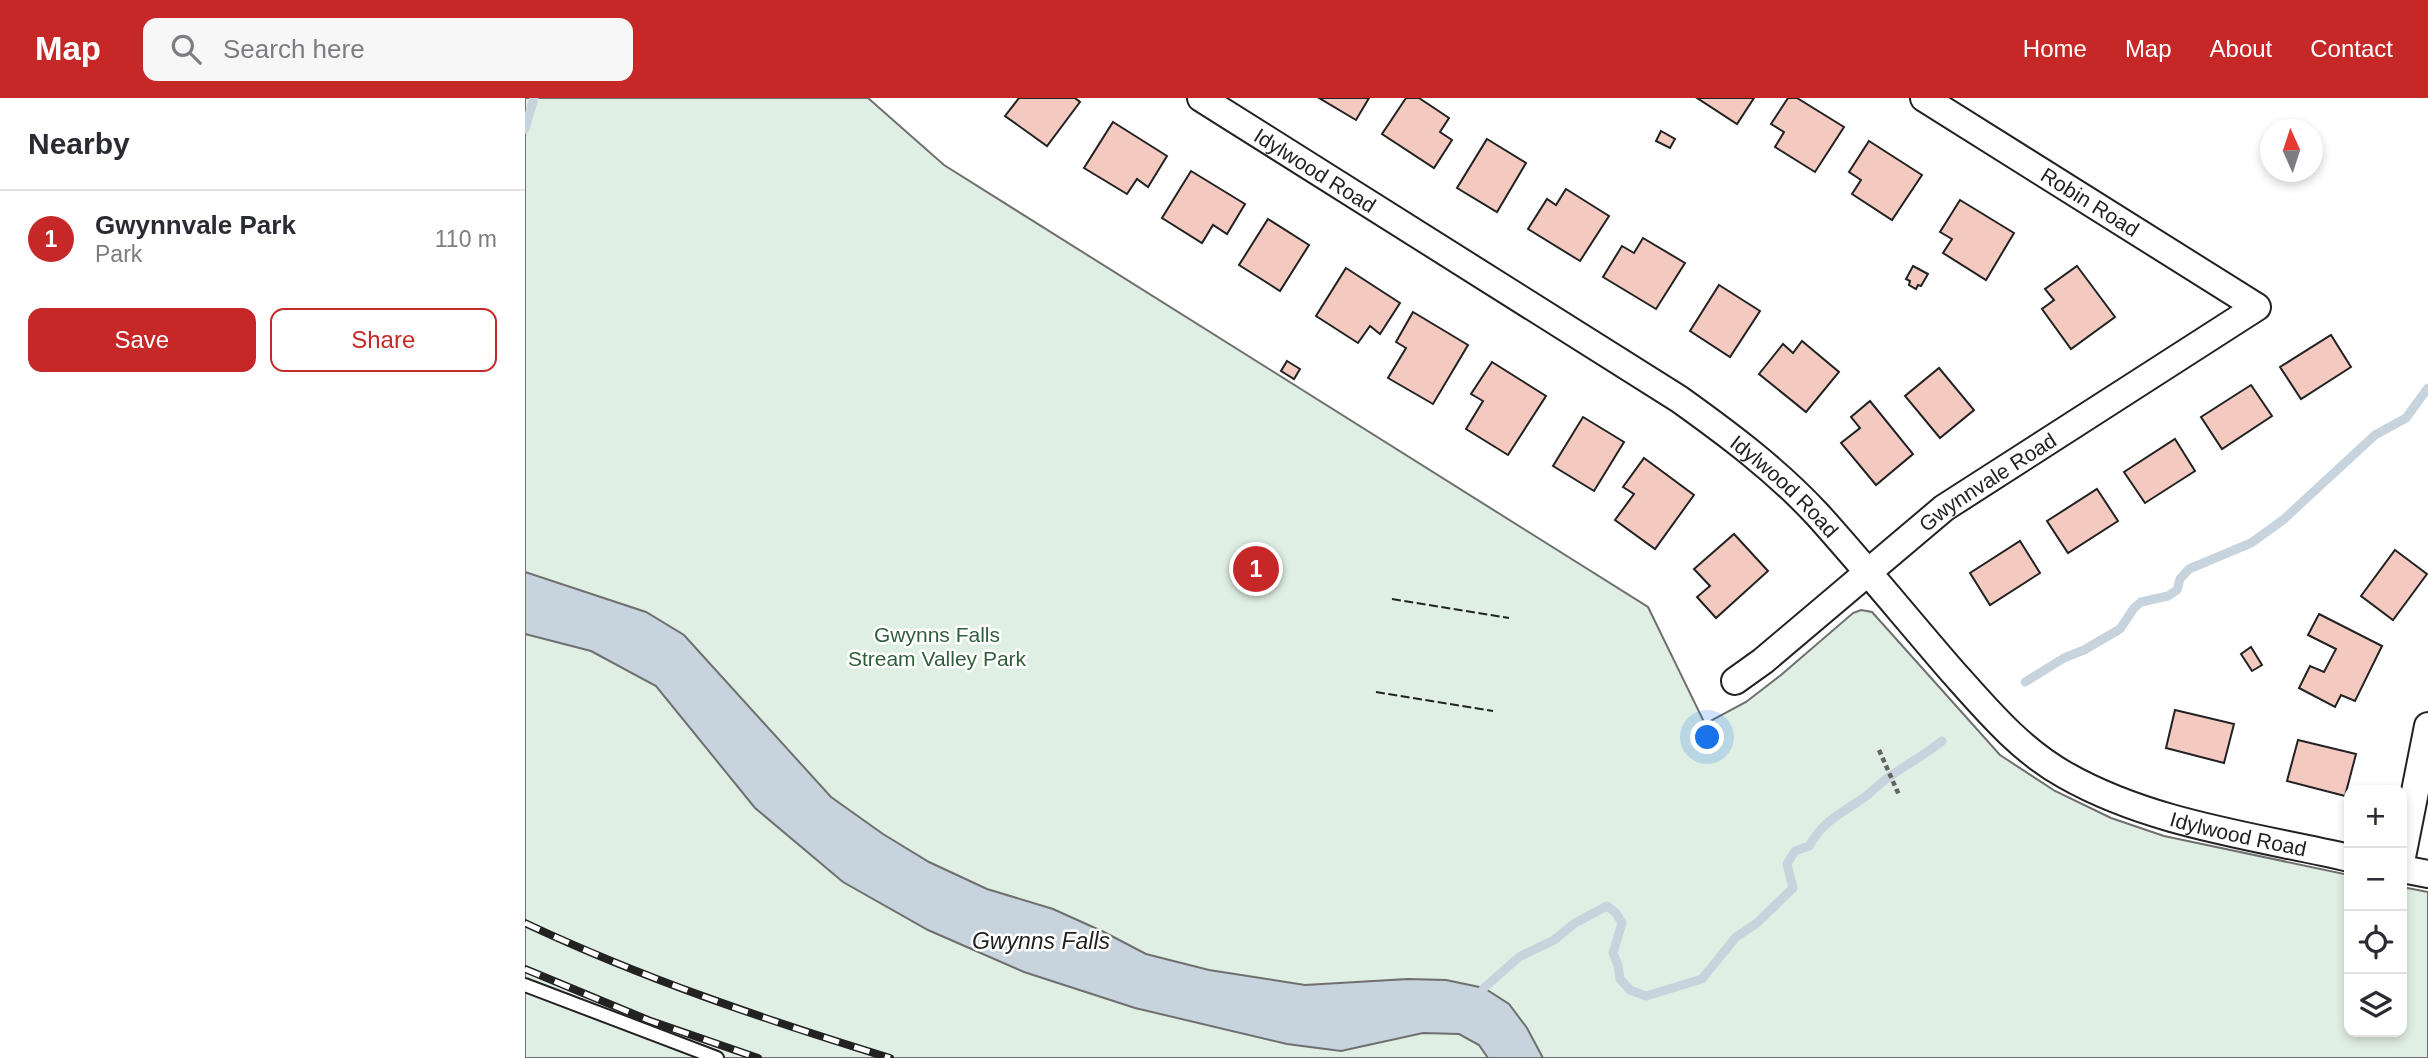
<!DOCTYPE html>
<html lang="en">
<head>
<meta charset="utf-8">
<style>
	:root { --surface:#fff; --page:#f7f7f7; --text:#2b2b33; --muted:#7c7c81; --line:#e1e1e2; --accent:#c62828 }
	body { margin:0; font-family:Helvetica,sans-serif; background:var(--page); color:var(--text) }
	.controls { position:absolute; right:21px; bottom:21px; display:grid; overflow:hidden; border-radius:14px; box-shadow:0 4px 10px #0003 }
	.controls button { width:63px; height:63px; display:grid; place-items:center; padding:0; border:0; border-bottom:2px solid var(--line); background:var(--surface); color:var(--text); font:35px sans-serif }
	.compass { position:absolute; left:1735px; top:21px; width:63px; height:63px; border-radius:50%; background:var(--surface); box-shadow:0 4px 10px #0003; rotate:357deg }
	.you { position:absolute; left:1183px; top:640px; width:24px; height:24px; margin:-18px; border:5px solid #fff; border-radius:50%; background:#1a73e8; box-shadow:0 0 0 10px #1a73e833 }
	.badge { display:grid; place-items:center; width:46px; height:46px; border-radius:50%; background:var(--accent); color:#fff; font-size:23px; font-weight:700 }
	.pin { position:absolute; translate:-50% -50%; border:4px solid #fff; box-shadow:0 2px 7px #0006 }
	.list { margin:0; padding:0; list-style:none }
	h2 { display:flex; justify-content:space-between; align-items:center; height:91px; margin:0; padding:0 28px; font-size:30px }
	h2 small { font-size:23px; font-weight:400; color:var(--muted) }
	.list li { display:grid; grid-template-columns:46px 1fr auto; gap:21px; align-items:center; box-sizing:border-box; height:98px; padding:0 28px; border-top:2px solid var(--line) }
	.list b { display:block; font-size:26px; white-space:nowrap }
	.list p { margin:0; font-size:23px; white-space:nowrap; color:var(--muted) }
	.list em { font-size:23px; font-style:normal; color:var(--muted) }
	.actions { display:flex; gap:14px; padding:21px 28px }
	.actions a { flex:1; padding:16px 0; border:2px solid var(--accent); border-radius:14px; text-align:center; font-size:24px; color:var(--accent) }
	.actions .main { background:var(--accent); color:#fff }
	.icon { flex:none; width:38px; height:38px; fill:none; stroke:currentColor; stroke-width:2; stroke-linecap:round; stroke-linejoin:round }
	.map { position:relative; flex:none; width:1903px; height:960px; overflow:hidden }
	header { display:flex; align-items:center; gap:42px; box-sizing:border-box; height:98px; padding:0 35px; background:var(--accent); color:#fff }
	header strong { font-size:33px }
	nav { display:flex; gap:38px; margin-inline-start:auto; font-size:24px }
	.search { width:490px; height:63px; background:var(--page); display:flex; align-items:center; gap:18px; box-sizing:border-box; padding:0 24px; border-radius:14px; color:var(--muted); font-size:26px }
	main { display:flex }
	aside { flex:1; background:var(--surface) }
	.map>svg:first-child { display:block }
	.green { fill:#e0efe3; stroke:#6f6f6f; stroke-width:2 }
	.water { fill:#c7d3dd; stroke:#6f6f6f; stroke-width:2 }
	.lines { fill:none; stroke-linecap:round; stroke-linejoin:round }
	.stream { stroke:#c7d3dd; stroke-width:9 }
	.building { fill:#f3c9c0; stroke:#222; stroke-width:2 }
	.lane-casing { stroke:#222; stroke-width:16 }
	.street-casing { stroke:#222; stroke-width:30 }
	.path { stroke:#646464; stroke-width:4.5; stroke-dasharray:5 3.5; stroke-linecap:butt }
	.lane { stroke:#fff; stroke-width:12 }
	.street { stroke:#fff; stroke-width:26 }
	.rail-casing { stroke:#222; stroke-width:8 }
	.rail { stroke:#fff; stroke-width:5; stroke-dasharray:16; stroke-linecap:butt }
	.fence { stroke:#222; stroke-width:2; stroke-dasharray:9 3.5; stroke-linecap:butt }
	.labels { text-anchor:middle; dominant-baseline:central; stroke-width:5; stroke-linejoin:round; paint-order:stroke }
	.street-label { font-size:21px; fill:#222; stroke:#fff }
	.park-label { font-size:21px; fill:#2f5e38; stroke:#fff }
	.water-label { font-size:23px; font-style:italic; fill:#222; stroke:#fff }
</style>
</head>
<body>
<header>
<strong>Map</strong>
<div class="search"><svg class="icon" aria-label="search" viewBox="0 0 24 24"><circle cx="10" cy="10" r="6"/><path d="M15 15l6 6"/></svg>Search here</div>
<nav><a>Home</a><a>Map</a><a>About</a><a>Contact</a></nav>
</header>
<main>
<aside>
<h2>Nearby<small></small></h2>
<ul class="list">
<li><span class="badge">1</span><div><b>Gwynnvale Park</b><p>Park</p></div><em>110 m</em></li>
</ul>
<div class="actions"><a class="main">Save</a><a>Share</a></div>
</aside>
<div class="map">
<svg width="1903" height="960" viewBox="0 0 1903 960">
	<rect width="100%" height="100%" fill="#fff"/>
	<polygon class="green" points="0,0 343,0 419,67 1123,509 1180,626 1221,604 1256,577 1328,515 1336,512 1347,514 1475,657 1530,693 1586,720 1639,738 1824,777 1824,934 1877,934 1877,789 1903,794 1903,960 0,960"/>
	<polygon class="water" points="0,474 121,514 159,537 306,699 358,736 404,764 462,791 528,811 579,834 621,856 684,872 780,887 883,881 921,882 959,890 984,906 1002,930 1018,960 963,960 954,947 934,936 898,935 816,953 762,946 610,910 499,874 403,832 318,784 230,710 131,588 66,553 0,536"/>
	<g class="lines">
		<g class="stream">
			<polyline points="0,31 9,0"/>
			<polyline points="1500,584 1539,560 1559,552 1595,531 1609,510 1616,504 1643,498 1652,492 1655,481 1664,471 1726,445 1758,422 1850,337 1881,320 1903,290"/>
			<path d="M953 899 959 890 994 859 1029 842 1050 825 1082 808 1091 815 1097 825 1088 855 1093 867 1095 881 1105 892 1121 898 1177 881 1211 839 1232 825 1268 790 1262 766 1270 753 1284 748C1298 723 1314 717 1337 701 1347 694 1356 684 1367 677 1384 665 1401 656 1417 643"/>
		</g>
	</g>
	<g class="building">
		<polygon points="494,0 550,0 555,4 522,48 480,18"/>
		<polygon points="794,0 844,0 831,22"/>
		<polygon points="881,0 894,0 924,20 915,34 927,42 909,70 857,36"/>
		<polygon points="1172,0 1229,0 1212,26"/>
		<polygon points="1263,0 1272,0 1319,29 1290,74 1250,49 1259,34 1246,26"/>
		<polygon points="588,24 642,58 623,89 612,81 602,96 559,70"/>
		<polygon points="1136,33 1150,41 1145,50 1131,43"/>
		<polygon points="962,41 1001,65 972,114 932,90"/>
		<polygon points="1344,43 1397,77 1367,122 1327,96 1336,82 1324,74"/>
		<polygon points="666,73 720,106 702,136 688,127 677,145 637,120"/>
		<polygon points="1041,91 1084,118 1055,163 1003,131 1022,101 1031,107"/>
		<polygon points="1435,102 1489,135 1461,182 1418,155 1427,141 1415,134"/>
		<polygon points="743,121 784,147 755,193 714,167"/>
		<polygon points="1118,140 1160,165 1131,211 1078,179 1097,148 1109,155"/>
		<polygon points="1388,168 1403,176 1396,188 1393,187 1391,191 1384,187 1385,183 1381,181"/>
		<polygon points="1552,168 1590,219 1546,251 1517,211 1529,202 1520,191"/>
		<polygon points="821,170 875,205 855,236 845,228 833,245 791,218"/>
		<polygon points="1194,187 1235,213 1205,259 1165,233"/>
		<polygon points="888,214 943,247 908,306 863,280 881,250 871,244"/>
		<polygon points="1806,237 1826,269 1776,301 1755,269"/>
		<polygon points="1277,243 1314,274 1281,314 1234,276 1258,246 1268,255"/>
		<polygon points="762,263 775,271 769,281 756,273"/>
		<polygon points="967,264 1021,298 983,357 941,331 958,303 946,296"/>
		<polygon points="1414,270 1449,312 1415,340 1380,298"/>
		<polygon points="1726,287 1747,318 1697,351 1676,319"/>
		<polygon points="1345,303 1388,356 1351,387 1316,345 1335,330 1326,319"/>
		<polygon points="1058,319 1099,344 1069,393 1028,368"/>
		<polygon points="1650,341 1670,373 1620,405 1599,374"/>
		<polygon points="1119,360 1169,397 1130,451 1090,422 1109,396 1098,389"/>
		<polygon points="1572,391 1593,423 1543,455 1522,423"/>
		<polygon points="1209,436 1243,473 1191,520 1172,499 1185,488 1169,471"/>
		<polygon points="1495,443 1515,475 1465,507 1445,475"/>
		<polygon points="1870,452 1902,476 1868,522 1836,498"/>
		<polygon points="1794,516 1857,548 1830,603 1816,597 1810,609 1774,590 1785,568 1799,574 1811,551 1783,537"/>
		<polygon points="1726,549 1737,567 1727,573 1716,556"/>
		<polygon points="1650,612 1709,626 1699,665 1641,650"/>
		<polygon points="1773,642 1831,656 1820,698 1762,683"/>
	</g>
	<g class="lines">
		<g class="lane-casing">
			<polyline id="lane" points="0,887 192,960"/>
		</g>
		<g class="street-casing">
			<g id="street">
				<path id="s1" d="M676 0 1154 301C1203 336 1251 372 1292 416 1338 467 1382 521 1427 573 1461 611 1495 652 1540 677 1626 726 1729 738 1824 760"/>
				<path id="s2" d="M1210 583 1238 563 1419 410 1732 209 1399 0"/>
				<polyline points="1877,759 1903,628"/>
				<polyline points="1877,771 1903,776"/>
			</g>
		</g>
		<polyline class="path" points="1354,652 1374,697"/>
		<use href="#lane" class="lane"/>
		<use href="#street" class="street"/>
		<g class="rail-casing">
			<g id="rail">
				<path d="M0 825C117 880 241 922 365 960"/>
				<polyline points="0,871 123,922 233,960"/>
			</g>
		</g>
		<use href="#rail" class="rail"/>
		<g class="fence">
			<polyline points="867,501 984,520"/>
			<polyline points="851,594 968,613"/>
		</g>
	</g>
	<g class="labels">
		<g class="street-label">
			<text stroke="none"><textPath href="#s1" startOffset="135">Idylwood Road</textPath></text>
			<text transform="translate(1565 104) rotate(32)">Robin Road</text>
			<text stroke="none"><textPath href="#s2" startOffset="322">Gwynnvale Road</textPath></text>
			<text stroke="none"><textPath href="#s1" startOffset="702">Idylwood Road</textPath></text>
			<text stroke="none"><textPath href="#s1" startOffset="1290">Idylwood Road</textPath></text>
		</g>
		<g class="park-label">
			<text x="412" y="536">Gwynns Falls<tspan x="412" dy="24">Stream Valley Park</tspan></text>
		</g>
		<g class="water-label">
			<text x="516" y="843">Gwynns Falls</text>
		</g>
	</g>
</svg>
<div class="controls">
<button>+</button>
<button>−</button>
<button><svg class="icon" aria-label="locate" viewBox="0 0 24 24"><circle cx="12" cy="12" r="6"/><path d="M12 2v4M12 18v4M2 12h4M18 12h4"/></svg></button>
<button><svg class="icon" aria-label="layers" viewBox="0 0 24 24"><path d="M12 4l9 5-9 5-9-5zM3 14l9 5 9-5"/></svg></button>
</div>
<svg class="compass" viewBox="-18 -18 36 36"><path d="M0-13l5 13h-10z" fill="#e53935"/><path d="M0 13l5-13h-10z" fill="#7c7c81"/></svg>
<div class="you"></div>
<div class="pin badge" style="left:731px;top:471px">1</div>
</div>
</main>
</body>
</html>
